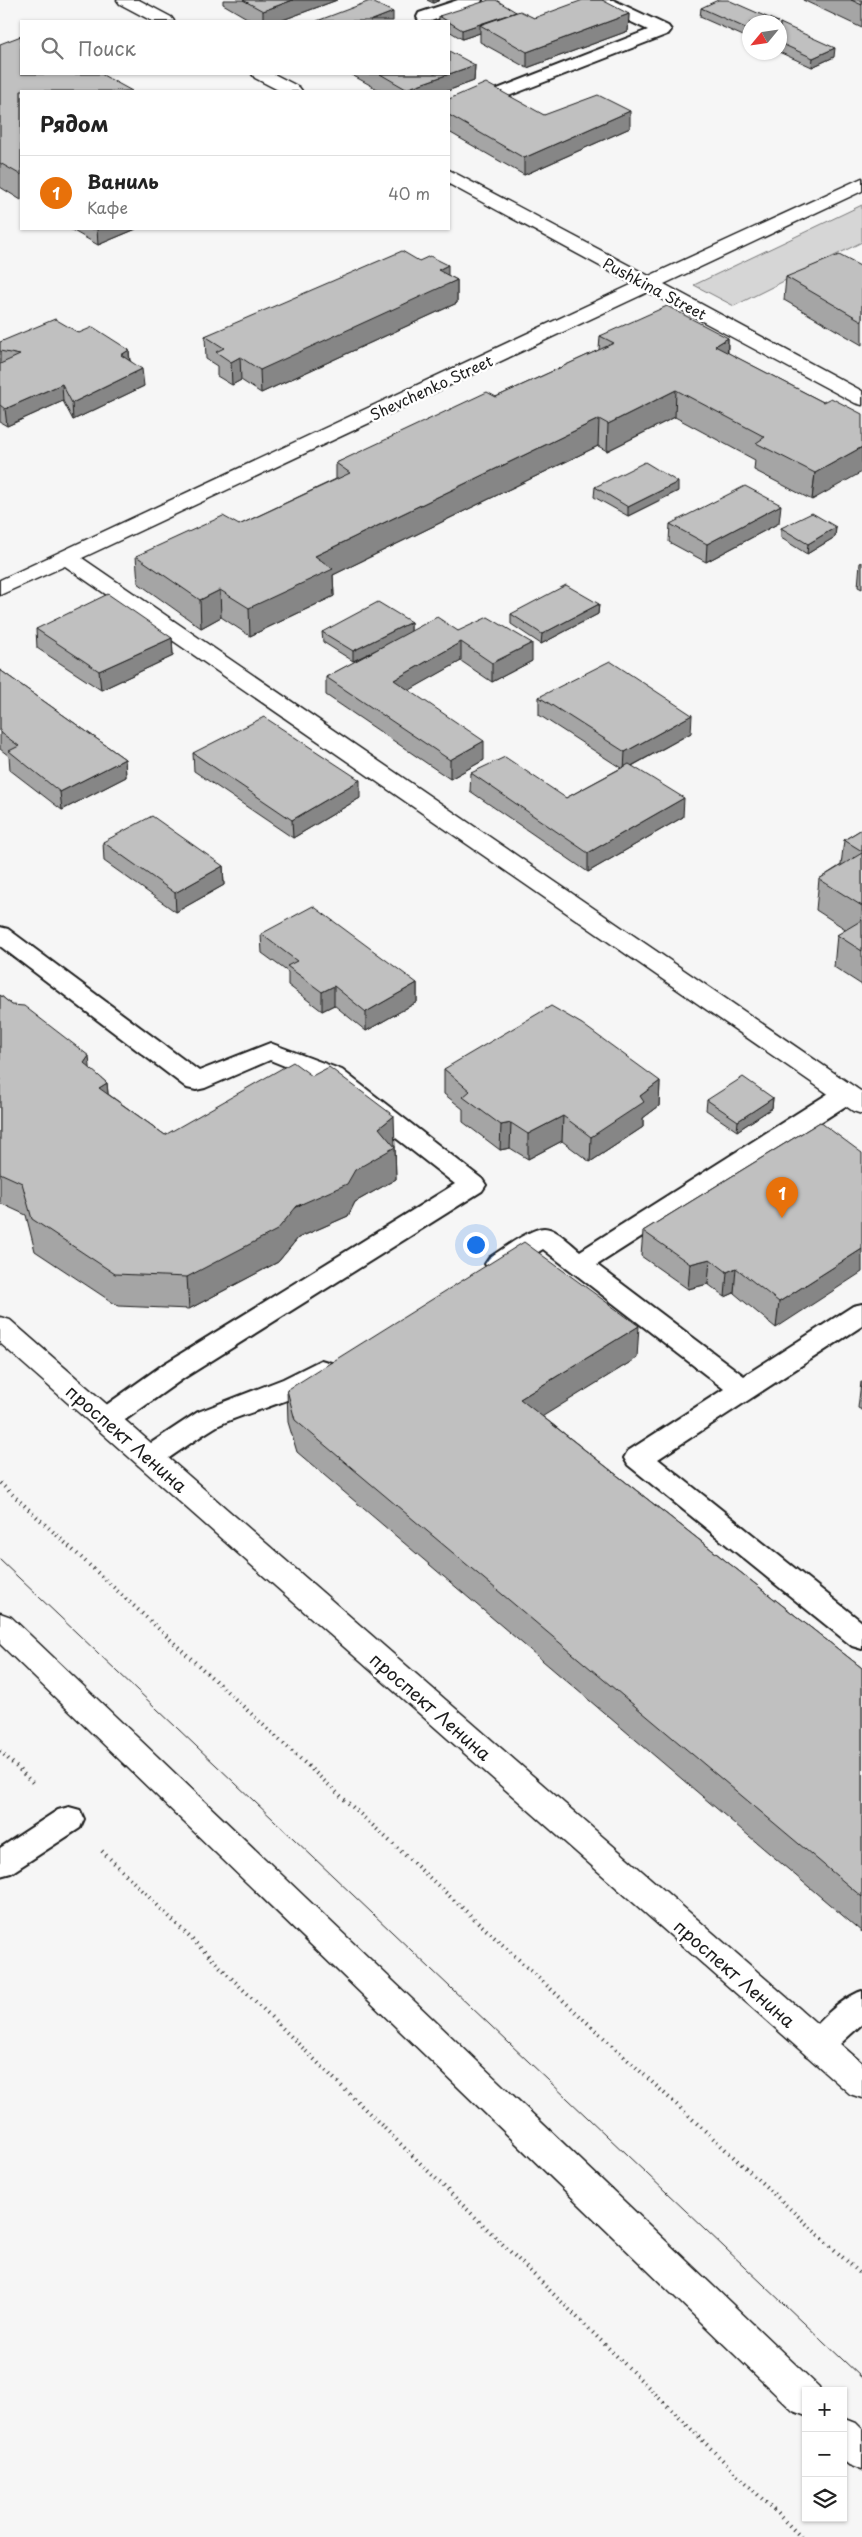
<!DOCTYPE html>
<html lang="ru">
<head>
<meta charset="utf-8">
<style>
	:root { --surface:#fff; --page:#f6f6f6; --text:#222; --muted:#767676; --line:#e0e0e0; --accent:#b45309 }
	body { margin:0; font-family:"Playpen Sans",sans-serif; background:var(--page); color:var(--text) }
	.controls { position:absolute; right:15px; bottom:15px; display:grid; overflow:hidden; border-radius:0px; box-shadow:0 1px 4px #0004 }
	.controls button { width:45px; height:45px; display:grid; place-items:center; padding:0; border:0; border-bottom:1px solid var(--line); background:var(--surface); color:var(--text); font:25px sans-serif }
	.compass { position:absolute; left:742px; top:15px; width:45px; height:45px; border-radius:50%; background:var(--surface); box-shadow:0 1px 4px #0004; rotate:241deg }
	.you { position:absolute; left:475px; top:1244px; width:18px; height:18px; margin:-12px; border:4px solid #fff; border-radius:50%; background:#1a73e8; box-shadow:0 0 0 8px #1a73e833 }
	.badge { display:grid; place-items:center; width:32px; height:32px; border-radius:50%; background:var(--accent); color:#fff; font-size:16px; font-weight:700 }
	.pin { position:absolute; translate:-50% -41px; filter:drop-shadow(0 1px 2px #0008) }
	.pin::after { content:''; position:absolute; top:26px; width:18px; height:15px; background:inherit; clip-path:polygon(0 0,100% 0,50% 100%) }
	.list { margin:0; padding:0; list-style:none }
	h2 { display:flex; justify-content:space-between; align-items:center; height:65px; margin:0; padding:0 20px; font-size:21px }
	h2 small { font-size:16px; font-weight:400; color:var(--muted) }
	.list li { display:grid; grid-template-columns:32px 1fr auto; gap:15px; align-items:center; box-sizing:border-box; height:75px; padding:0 20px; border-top:1px solid var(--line) }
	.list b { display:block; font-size:19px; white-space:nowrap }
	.list p { margin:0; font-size:16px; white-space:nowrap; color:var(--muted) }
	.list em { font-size:16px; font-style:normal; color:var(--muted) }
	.icon { flex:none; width:28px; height:28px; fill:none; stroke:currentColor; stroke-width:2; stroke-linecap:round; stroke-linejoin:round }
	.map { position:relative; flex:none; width:862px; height:2537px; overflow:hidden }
	.search { position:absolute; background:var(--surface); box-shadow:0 1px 4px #0004; left:20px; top:20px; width:430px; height:55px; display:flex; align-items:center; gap:12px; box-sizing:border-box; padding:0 18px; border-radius:0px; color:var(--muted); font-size:19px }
	.panel { position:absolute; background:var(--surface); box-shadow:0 1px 4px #0004; left:20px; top:90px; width:430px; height:140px; border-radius:0px }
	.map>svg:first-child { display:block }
	.green { fill:#d6d6d6; stroke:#797979 }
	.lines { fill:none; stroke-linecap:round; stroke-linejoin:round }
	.lane-casing { stroke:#1c1c1c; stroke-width:4 }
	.street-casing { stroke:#1c1c1c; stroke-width:3 }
	.secondary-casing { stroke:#1c1c1c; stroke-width:3 }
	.path { stroke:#1c1c1c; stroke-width:4; stroke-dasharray:1 4.5; stroke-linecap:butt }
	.lane { fill:#fff; fill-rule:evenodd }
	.street { fill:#fff; fill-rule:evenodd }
	.secondary { fill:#fff; fill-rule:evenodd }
	.tram { stroke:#1c1c1c; stroke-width:1 }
	.wall { fill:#a5a5a5; stroke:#1c1c1c }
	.shaded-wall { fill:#868686; stroke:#1c1c1c }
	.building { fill:#c0c0c0; stroke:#1c1c1c }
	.labels { text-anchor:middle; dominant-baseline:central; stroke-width:5; stroke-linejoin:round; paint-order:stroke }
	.far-street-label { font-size:15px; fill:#1c1c1c; stroke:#fff }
	.street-label { font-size:18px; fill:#1c1c1c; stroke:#fff }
</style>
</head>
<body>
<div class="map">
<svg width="862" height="2537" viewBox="0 0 862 2537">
	<rect width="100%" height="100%" fill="#f6f6f6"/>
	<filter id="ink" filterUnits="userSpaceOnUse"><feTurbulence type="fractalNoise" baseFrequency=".02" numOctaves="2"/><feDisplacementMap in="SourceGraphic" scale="10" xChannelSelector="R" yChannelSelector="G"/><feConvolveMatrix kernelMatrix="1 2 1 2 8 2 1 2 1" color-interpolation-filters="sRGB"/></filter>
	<g filter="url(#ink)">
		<polygon class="green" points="862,205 862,242 734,306 694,285"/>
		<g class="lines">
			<g class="lane-casing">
				<g id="lane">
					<polygon points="458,0 482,0 480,4 431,21 419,21 417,17 419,13"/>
					<polygon points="592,0 613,0 668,26 671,30 668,34 449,119 449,108 648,30 594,4"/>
					<polygon points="0,927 8,929 199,1071 270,1043 342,1070 482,1179 486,1185 482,1191 184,1378 115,1427 105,1430 95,1427 91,1420 95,1413 164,1364 455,1184 324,1082 270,1060 205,1088 196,1090 187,1088 0,946"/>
					<path d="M846 1086 855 1088 858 1094 855 1100 597 1265 744 1376 853 1306 862 1304V1326L658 1459 862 1622V1649L852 1646 628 1465 624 1458 628 1451 724 1389 543 1249C526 1259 508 1276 489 1270L485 1264 489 1258C501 1250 531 1228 544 1228 556 1228 571 1244 580 1251L837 1088Z"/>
					<path d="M321 1360 331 1363 335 1370C319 1397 245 1411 217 1426 197 1438 178 1452 159 1465L149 1468 139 1465 135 1458 139 1451 198 1412 283 1379Z"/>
					<polygon points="69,1807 80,1810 84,1819 80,1828 11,1873 0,1876 0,1848 58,1810"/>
					<path d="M862 1991V2024L828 2055 817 2059 806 2055 801 2045C810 2027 843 1997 862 1991Z"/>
				</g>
			</g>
			<g class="street-casing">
				<g id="street">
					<polygon points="117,0 139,0 171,17 174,21 152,21 120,4"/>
					<polygon points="252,74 274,74 299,87 302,91 280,91 255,78"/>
					<polygon points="449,170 649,276 862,178 862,191 664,284 862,391 862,405 855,403 648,292 82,558 862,1092 862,1114 853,1111 65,566 0,595 0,580 633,284 449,184"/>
				</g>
			</g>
			<g class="secondary-casing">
				<g id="secondary">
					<polygon points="0,1317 10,1320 862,2063 862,2098 850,2094 0,1343"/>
					<polygon points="0,1613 11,1617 819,2387 820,2391 806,2391 806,2416 793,2411 0,1644"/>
					<polygon points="843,2418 856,2423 862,2429 862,2470 849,2465 843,2460"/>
				</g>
			</g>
			<g class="path">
				<polyline points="0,1483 862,2275"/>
				<polyline points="0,1751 35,1785"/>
				<polyline points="102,1851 801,2537"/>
			</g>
			<use href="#lane" class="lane"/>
			<use href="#street" class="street"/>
			<use href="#secondary" class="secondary"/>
			<polyline class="tram" points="0,1560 862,2378"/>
		</g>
		<g class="wall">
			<polygon points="223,0 337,0 280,21 252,21 223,4"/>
			<polygon points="427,0 440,0 433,3"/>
			<polygon points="803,0 862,0 862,28"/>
			<polygon points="701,8 750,22 750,39 700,17"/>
			<polygon points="516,12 534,18 629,14 628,31 527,68 480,42 480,33 462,39 449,31 449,21 439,21 439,16"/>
			<polygon points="780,23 834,57 812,67 779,52"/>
			<polygon points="0,44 21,91 21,200 0,187"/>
			<polygon points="475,65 474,81 447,91 381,91 350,74 449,74"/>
			<polygon points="449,99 544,115 630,128 524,175 449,132"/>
			<polygon points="70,229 136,229 98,245"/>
			<polygon points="419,261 457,280 457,303 261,393 241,380 232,385 217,376 217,366 206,359 205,336"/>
			<polygon points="862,267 862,345 784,300 786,277"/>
			<polygon points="79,333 129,350 130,360 144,386 73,420 63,401 7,426 0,422 0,342"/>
			<polygon points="600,336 728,338 728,353 823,402 812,500 754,470 755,460 675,417 607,451 598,446 333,575 334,596 250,636 221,617 201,628 138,583 136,556 239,525 336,479 336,463 496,397 599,350"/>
			<polygon points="595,487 678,491 628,516 594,497"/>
			<polygon points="779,523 706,562 669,542 670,524"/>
			<polygon points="836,527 835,537 807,554 781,538 781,528"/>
			<polygon points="862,562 862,589 858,587 860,563"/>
			<polygon points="599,604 598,614 541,644 511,624 511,614"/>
			<polygon points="411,622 411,632 458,631 532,661 492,682 461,661 409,690 484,760 450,779 326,695 326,677 381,648 353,661 323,642 322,632"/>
			<polygon points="36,629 172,638 173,656 101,690 37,648"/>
			<polygon points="0,670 125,759 126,777 62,810 10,770 9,756 0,749"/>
			<polygon points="539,697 691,733 632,766 683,817 588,872 470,791 471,773 566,798 621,768 539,715"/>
			<polygon points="193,753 360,798 293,838 194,771"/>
			<polygon points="862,829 862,985 834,967 837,935 847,930 816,910 819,879 841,865 844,840"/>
			<polygon points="103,842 223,866 224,885 176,912 104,861"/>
			<polygon points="261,934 417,983 417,1002 366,1031 334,1005 322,1011 288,985 288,972 262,953"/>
			<polygon points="0,995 107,1083 108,1094 165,1135 395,1146 396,1179 355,1202 348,1216 298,1238 278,1262 189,1309 118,1306 35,1251 26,1215 0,1203"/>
			<polygon points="444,1069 660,1081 659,1106 643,1118 643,1127 590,1162 562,1141 528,1159 510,1148 500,1150 463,1122 463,1109 444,1094"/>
			<polygon points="773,1098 772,1108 737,1131 706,1110 707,1100"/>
			<polygon points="820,1122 776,1328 734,1293 725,1297 708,1284 688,1289 641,1256 643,1231"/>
			<polygon points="637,1358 542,1416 862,1668 862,1932 297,1452 288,1422 287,1390"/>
			<polygon points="861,1382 862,1382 862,1410 858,1408"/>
		</g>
		<g class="shaded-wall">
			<polygon points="293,0 337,0 280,21 263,21 263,11"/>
			<polygon points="433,0 440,0 433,3"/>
			<polygon points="393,12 393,21 370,21"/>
			<polygon points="516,12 480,25 480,33 462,39 462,30"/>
			<polygon points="629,14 628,31 527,68 527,52"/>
			<polygon points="835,48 834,57 812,67 813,58"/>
			<polygon points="475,65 474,81 447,91 406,91 406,89"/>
			<polygon points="630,111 630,128 524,175 524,158"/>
			<polygon points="97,229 136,229 98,245"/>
			<polygon points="448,265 448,284 457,280 457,303 261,393 260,370 438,270"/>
			<polygon points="728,338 727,365 715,346"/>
			<polygon points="129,350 130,368 121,355"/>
			<polygon points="240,357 241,380 232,385 231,362"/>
			<polygon points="142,369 144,386 73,420 72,403"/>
			<polygon points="62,384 63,401 7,426 5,409"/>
			<polygon points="676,390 675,417 607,451 608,424"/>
			<polygon points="599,419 598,446 333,575 334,596 250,636 249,608 315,556"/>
			<polygon points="862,447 862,472 812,500 815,473"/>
			<polygon points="678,482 678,491 628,516 628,507"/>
			<polygon points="781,505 779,523 706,562 707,544"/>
			<polygon points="836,527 835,537 807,554 808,544"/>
			<polygon points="220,590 221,617 201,628 200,600"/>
			<polygon points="599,604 598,614 541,644 542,634"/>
			<polygon points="411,622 411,633 353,661 353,651"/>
			<polygon points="172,638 173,656 101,690 99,671"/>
			<polygon points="461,642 461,661 394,699 394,680"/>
			<polygon points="532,643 532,661 492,682 492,663"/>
			<polygon points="692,715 691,733 624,770 625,752"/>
			<polygon points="484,741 484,760 450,779 450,760"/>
			<polygon points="125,759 126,777 62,810 60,792"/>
			<polygon points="360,780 360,798 293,838 292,820"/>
			<polygon points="684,798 683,817 588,872 588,853"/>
			<polygon points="223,866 224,885 176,912 175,893"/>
			<polygon points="417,983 417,1002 366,1031 366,1012"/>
			<polygon points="334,986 334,1005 322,1011 322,992"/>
			<polygon points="89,1056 92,1087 84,1063"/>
			<polygon points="660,1081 659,1106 643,1118 643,1127 590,1162 591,1137 640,1096"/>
			<polygon points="107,1083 110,1114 99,1088"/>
			<polygon points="773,1098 772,1108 737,1131 738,1121"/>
			<polygon points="394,1116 396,1179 355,1202 348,1216 298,1238 278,1262 189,1309 187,1277 355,1170 379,1128"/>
			<polygon points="563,1116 562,1141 528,1159 528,1134"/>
			<polygon points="511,1123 510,1148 500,1150 501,1125"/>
			<polygon points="862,1249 862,1272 776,1328 779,1302"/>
			<polygon points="710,1259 708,1284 688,1289 690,1264"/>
			<polygon points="736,1268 734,1293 725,1297 727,1272"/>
			<polygon points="639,1326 637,1358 519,1431 520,1399"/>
		</g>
		<g class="building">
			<polygon points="243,0 293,0 263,11"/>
			<polygon points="489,0 496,0 516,12 462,30 439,16"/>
			<polygon points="583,0 602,0 629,14 527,52 480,25 520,11 534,18"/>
			<polygon points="718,0 728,0 778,22 750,22 750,30 701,8"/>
			<polygon points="851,0 862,0 862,5"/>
			<polygon points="370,1 393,12 370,21 317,21"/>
			<polygon points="780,23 835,48 813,58 780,43"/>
			<polygon points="21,36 21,74 101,74 132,91 21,91 21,175 0,163 0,44"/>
			<polygon points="449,51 475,65 406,89 380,74 449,74"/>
			<polygon points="486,83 544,115 598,95 630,111 524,158 449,115 449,99"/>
			<polygon points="402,251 419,261 430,256 448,265 438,270 457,280 260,370 240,357 231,362 216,352 224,348 205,336"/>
			<polygon points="839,255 862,267 862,321 786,277"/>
			<polygon points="667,306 728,338 715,346 823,402 831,398 862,414 862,447 815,473 756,443 765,437 676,390 608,424 599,419 315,556 333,569 249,608 220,590 200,600 136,556 223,516 239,525 350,473 336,463 487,392 496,397 614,343 600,336"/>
			<polygon points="55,319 79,333 93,327 129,350 121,355 142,369 72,403 62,384 5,409 0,405 0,364 20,355 0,351 0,342"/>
			<polygon points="645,462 678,482 628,507 595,487"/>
			<polygon points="745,486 781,505 707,544 670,524"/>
			<polygon points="812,513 836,527 808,544 781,528"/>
			<polygon points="566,585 599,604 542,634 511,614"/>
			<polygon points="108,594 172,638 99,671 36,629"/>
			<polygon points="378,602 411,622 353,651 322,632"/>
			<polygon points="437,617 458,631 488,617 532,643 492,663 461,642 394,680 484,741 450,760 326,677"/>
			<polygon points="610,661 692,715 625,752 539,697"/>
			<polygon points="0,670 125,759 60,792 9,751 19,746 0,732"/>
			<polygon points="264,717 360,780 292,820 193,753"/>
			<polygon points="505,757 566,798 629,764 684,798 588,853 471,773"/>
			<polygon points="152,816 223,866 175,893 103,842"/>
			<polygon points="862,829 862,851 844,840"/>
			<polygon points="862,853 862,906 819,879"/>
			<polygon points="313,906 417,983 366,1012 334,986 322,992 287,966 297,961 261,934"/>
			<polygon points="862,920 862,951 837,935"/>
			<polygon points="0,995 12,1005 24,1006 89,1056 84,1063 107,1083 99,1088 165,1135 293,1062 312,1076 329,1067 394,1116 379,1128 395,1147 355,1170 347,1184 297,1206 277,1230 187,1277 115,1274 32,1219 22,1183 0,1173"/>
			<polygon points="551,1006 582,1024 660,1081 640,1096 644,1102 591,1137 563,1116 528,1134 511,1123 501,1125 463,1097 470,1091 444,1069"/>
			<polygon points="743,1077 773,1098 738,1121 707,1100"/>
			<polygon points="820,1122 862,1153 862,1249 779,1302 736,1268 727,1272 710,1259 690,1264 643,1231"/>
			<polygon points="524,1242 639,1326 520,1399 862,1668 862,1897 295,1420 287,1390"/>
		</g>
	</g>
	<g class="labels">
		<g class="far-street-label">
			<text transform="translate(655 288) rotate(28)">Pushkina Street</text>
			<text transform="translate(431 387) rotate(-25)">Shevchenko Street</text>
		</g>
		<g class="street-label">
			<text transform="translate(127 1438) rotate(41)">проспект Ленина</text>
			<text transform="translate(431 1706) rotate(41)">проспект Ленина</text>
			<text transform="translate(735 1973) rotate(41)">проспект Ленина</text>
		</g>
	</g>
</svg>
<div class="controls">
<button>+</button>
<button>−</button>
<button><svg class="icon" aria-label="layers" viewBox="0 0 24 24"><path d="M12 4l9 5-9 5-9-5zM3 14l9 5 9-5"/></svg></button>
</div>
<svg class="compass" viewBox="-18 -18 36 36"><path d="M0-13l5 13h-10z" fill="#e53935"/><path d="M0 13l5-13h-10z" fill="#767676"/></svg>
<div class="you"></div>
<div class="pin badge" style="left:782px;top:1218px;background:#e8710a">1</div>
<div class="search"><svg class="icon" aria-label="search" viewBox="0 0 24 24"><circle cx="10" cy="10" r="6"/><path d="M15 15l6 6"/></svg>Поиск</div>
<section class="panel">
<h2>Рядом<small></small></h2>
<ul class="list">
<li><span class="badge" style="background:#e8710a">1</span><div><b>Ваниль</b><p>Кафе</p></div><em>40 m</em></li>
</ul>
</section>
</div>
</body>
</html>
